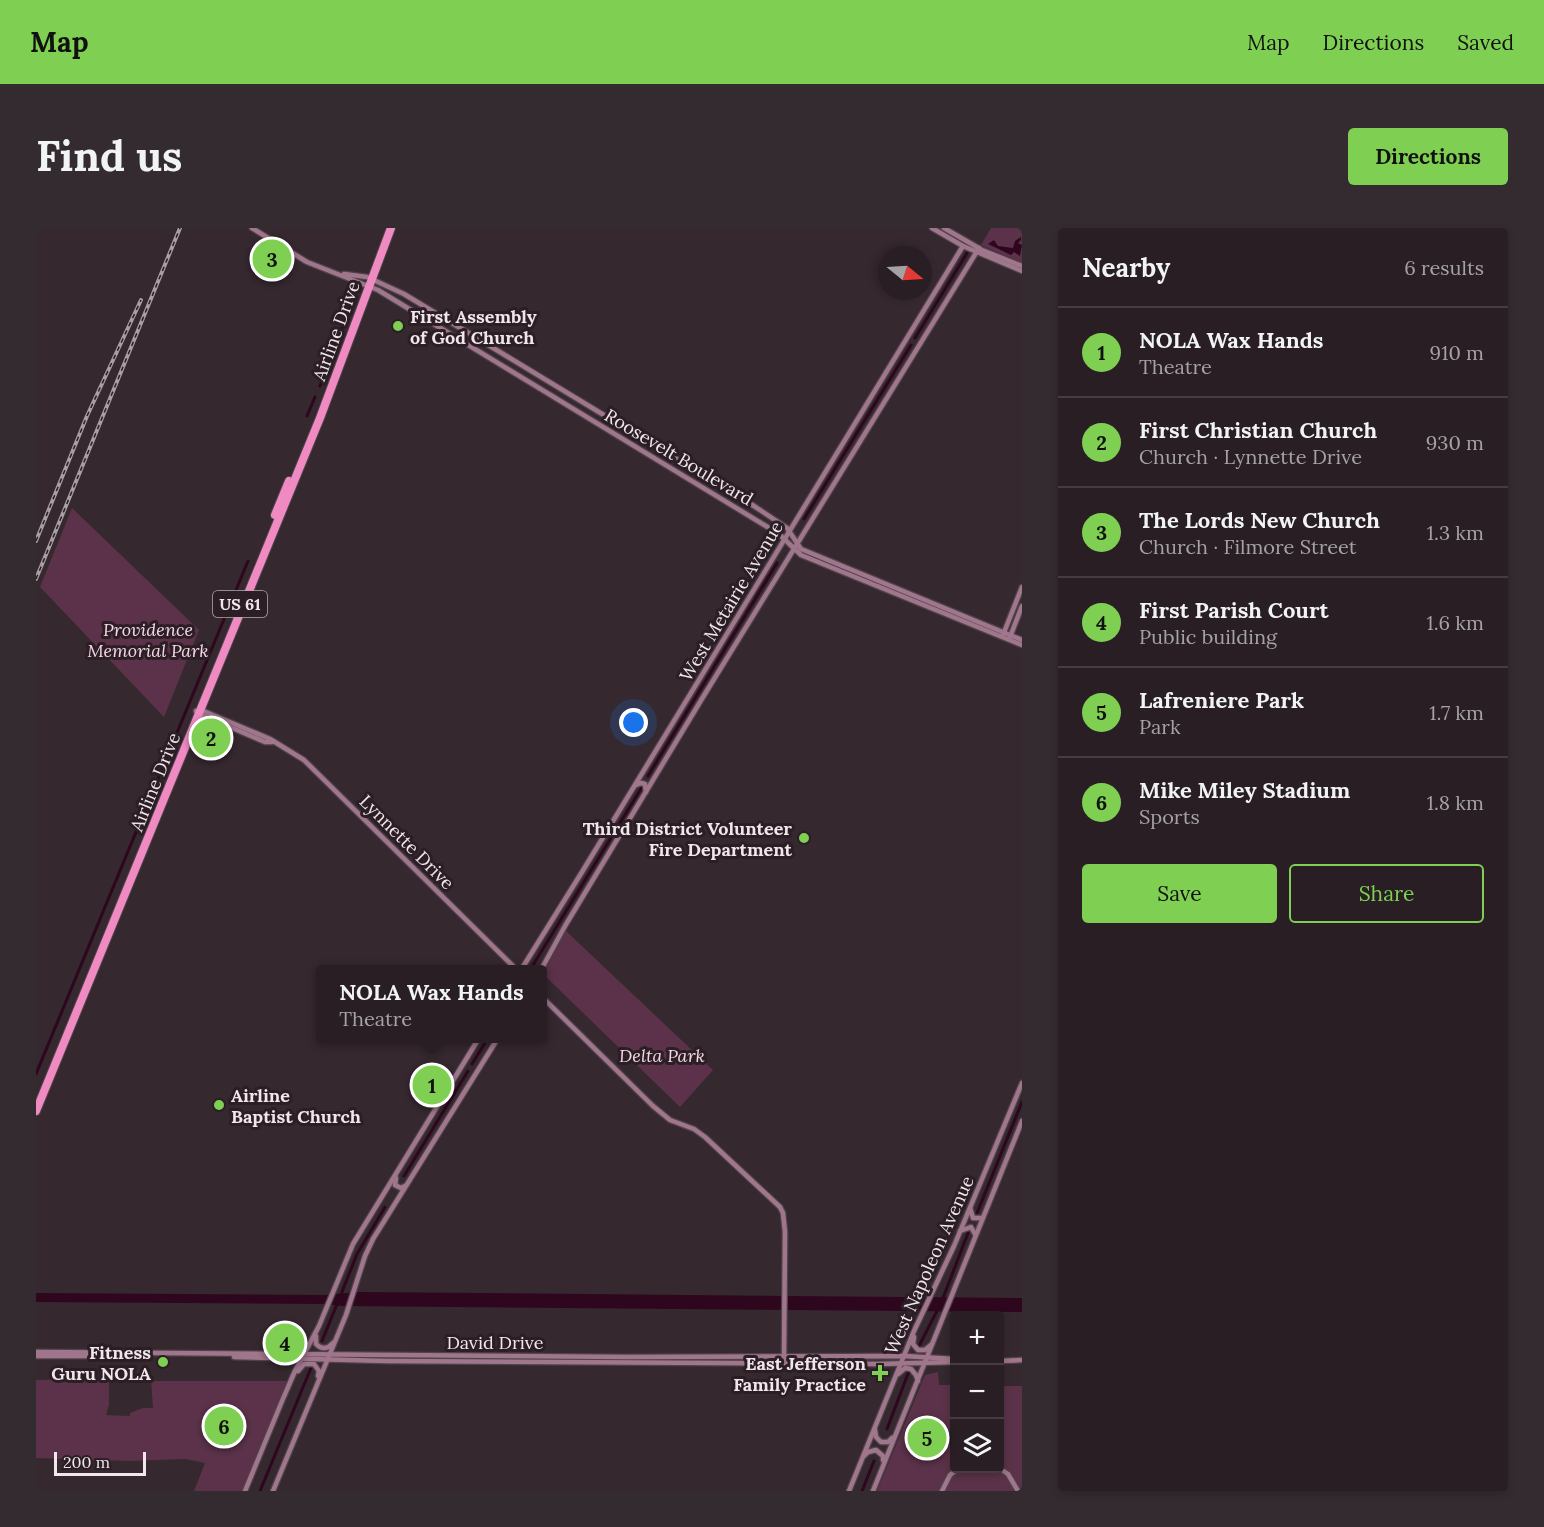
<!DOCTYPE html>
<html lang="en">
<head>
<meta charset="utf-8">
<style>
	:root { --surface:#281e23; --page:#342b30; --text:#f1f3f6; --muted:#a5a2a6; --line:#443c41; --accent:#7fd052 }
	body { margin:0; font-family:Lora,serif; background:var(--page); color:var(--text) }
	.controls { position:absolute; right:18px; bottom:18px; display:grid; overflow:hidden; border-radius:6px; box-shadow:0 3px 9px #0003 }
	.controls button { width:54px; height:54px; display:grid; place-items:center; padding:0; border:0; border-bottom:2px solid var(--line); background:var(--surface); color:var(--text); font:30px sans-serif }
	.compass { position:absolute; left:842px; top:18px; width:54px; height:54px; border-radius:50%; background:var(--surface); box-shadow:0 3px 9px #0003; rotate:108deg }
	.scale { position:absolute; left:18px; bottom:15px; width:92px; box-sizing:border-box; padding-left:6px; border:3px solid #f0e6eb; border-top:0; font-size:16px; line-height:21px; white-space:nowrap; color:#f0e6eb; -webkit-text-stroke:4px #2b1e25; paint-order:stroke }
	.you { position:absolute; left:598px; top:495px; width:21px; height:21px; margin:-15px; border:4px solid #fff; border-radius:50%; background:#1a73e8; box-shadow:0 0 0 9px #1a73e833 }
	.badge { display:grid; place-items:center; width:39px; height:39px; border-radius:50%; background:var(--accent); color:#111; font-size:20px; font-weight:700 }
	.pin { position:absolute; translate:-50% -50%; border:3px solid #fff; box-shadow:0 2px 6px #0006 }
	.popup { position:absolute; left:280px; top:737px; width:231px; height:78px; box-sizing:border-box; display:grid; place-content:center; border-radius:6px; background:var(--surface); filter:drop-shadow(0 2px 4px #0005); font-size:20px; white-space:nowrap; color:var(--muted) }
	.popup b { font-size:22px; color:var(--text) }
	.popup::after { content:''; position:absolute; left:50%; top:100%; margin-left:-12px; border:12px solid transparent; border-top-color:var(--surface) }
	.list { margin:0; padding:0; list-style:none }
	h2 { display:flex; justify-content:space-between; align-items:center; height:78px; margin:0; padding:0 24px; font-size:26px }
	h2 small { font-size:20px; font-weight:400; color:var(--muted) }
	.list li { display:grid; grid-template-columns:39px 1fr auto; gap:18px; align-items:center; box-sizing:border-box; height:90px; padding:0 24px; border-top:2px solid var(--line) }
	.list b { display:block; font-size:22px; white-space:nowrap }
	.list p { margin:0; font-size:20px; white-space:nowrap; color:var(--muted) }
	.list em { font-size:20px; font-style:normal; color:var(--muted) }
	.actions { display:flex; gap:12px; padding:18px 24px }
	.actions a { flex:1; padding:14px 0; border:2px solid var(--accent); border-radius:6px; text-align:center; font-size:21px; color:var(--accent) }
	.actions .main { background:var(--accent); color:#111 }
	.icon { flex:none; width:33px; height:33px; fill:none; stroke:currentColor; stroke-width:2; stroke-linecap:round; stroke-linejoin:round }
	.map { position:relative; flex:none; width:986px; height:1263px; overflow:hidden; border-radius:6px }
	header { display:flex; align-items:center; gap:36px; box-sizing:border-box; height:84px; padding:0 30px; background:var(--accent); color:#111 }
	header strong { font-size:28px }
	nav { display:flex; gap:33px; margin-inline-start:auto; font-size:21px }
	.intro { display:flex; align-items:center; justify-content:space-between; box-sizing:border-box; height:144px; padding:0 36px }
	h1 { margin:0; font-size:42px }
	.button { padding:15px 27px; border-radius:6px; background:var(--accent); color:#111; font-size:21px; font-weight:700 }
	main { display:flex; gap:36px; padding:0 36px }
	aside { flex:1; background:var(--surface); border-radius:6px; box-shadow:0 3px 9px #0003 }
	.map>svg:first-child { display:block }
	.green { fill:#5b3249 }
	.water { fill:#2e071f }
	.lines { fill:none; stroke-linecap:round; stroke-linejoin:round }
	.canal { stroke:#2e071f; stroke-width:3 }
	.secondary-casing { stroke:#50434a; stroke-width:7 }
	.highway-casing { stroke:#50434a; stroke-width:10 }
	.secondary { stroke:#a0768d; stroke-width:4.5 }
	.highway { stroke:#f08ac3; stroke-width:8 }
	.rail-casing { stroke:#a99ea4; stroke-width:4 }
	.rail { stroke:#2b1e25; stroke-width:1.5; stroke-dasharray:4.5; stroke-linecap:butt }
	.poi-dot { fill:#7fd052; stroke:#2b1e25; stroke-width:2 }
	.labels { text-anchor:middle; dominant-baseline:central; stroke-width:6; stroke-linejoin:round; paint-order:stroke }
	.shield { fill:#2b1e25; stroke:#b5aab0; stroke-width:1.5 }
	.shield-label { font-size:16px; font-weight:bold; fill:#f0e6eb }
	.poi-label { font-size:18px; font-weight:bold; fill:#f0e6eb; stroke:#2b1e25; text-anchor:end }
	.street-label { font-size:18px; fill:#f0e6eb; stroke:#2b1e25 }
	.park-label { font-size:18px; font-style:italic; fill:#f5d6e6; stroke:#2b1e25 }
</style>
</head>
<body>
<header>
<strong>Map</strong>
<nav><a>Map</a><a>Directions</a><a>Saved</a></nav>
</header>
<div class="intro"><h1>Find us</h1><a class="button">Directions</a></div>
<main>
<div class="map">
<svg width="986" height="1263" viewBox="0 0 986 1263">
	<rect width="100%" height="100%" fill="#35282f"/>
	<g class="green">
		<polygon points="955,0 986,0 986,35 945,17"/>
		<polygon points="36,280 163,402 128,489 4,359"/>
		<polygon points="530,703 677,842 644,879 507,746"/>
		<polygon points="902,1144 903,1157 918,1157 918,1240 963,1240 964,1158 986,1158 986,1263 841,1263 889,1147"/>
		<polygon points="73,1151 73,1177 70,1187 94,1188 94,1185 107,1180 117,1180 115,1153 252,1153 209,1263 158,1263 169,1235 149,1231 93,1233 0,1230 0,1152"/>
	</g>
	<g class="water">
		<polygon points="985,9 985,12 982,15 986,17 984,28 978,24 975,27 952,16 958,12 962,18 977,20 979,13"/>
		<polygon points="323,1064 986,1070 986,1084 307,1078 287,1076 0,1074 0,1065 288,1067"/>
	</g>
	<g class="lines">
		<g class="canal">
			<polyline points="879,110 931,25"/>
			<polyline points="284,158 314,79 320,57"/>
			<polyline points="271,188 279,169"/>
			<polyline points="768,291 875,117"/>
			<polyline points="612,548 741,335"/>
			<polyline points="494,742 606,559"/>
			<polyline points="436,836 452,810"/>
			<polyline points="0,846 212,333"/>
			<polyline points="368,948 432,843"/>
			<polyline points="941,985 986,874"/>
			<polyline points="304,1069 321,1026 349,979"/>
			<polyline points="907,1070 932,1005"/>
			<polyline points="286,1113 301,1076"/>
			<polyline points="882,1120 902,1081"/>
			<polyline points="851,1201 873,1143"/>
			<polyline points="224,1263 275,1140"/>
			<polyline points="826,1263 838,1233"/>
		</g>
		<g class="secondary-casing">
			<g id="secondary">
				<polyline points="216,0 271,34 342,62 743,306 765,327 986,417"/>
				<polyline points="896,0 927,18 986,43"/>
				<polyline points="908,0 946,22 986,38"/>
				<polyline points="308,46 331,49 368,66 718,278 751,300 765,321 986,412"/>
				<polyline points="967,407 986,359"/>
				<polyline points="974,409 986,378"/>
				<polyline points="160,483 165,482 234,511 268,532 481,742"/>
				<polyline points="161,485 229,514 236,514"/>
				<polyline points="600,557 605,555 609,556 610,564"/>
				<polyline points="485,742 546,644 927,18"/>
				<polyline points="505,742 529,698 667,469 943,20"/>
				<polyline points="507,770 617,878 634,892 658,901 669,909 744,979 747,985 749,1004 748,1132"/>
				<polyline points="360,950 359,957 365,960 369,958"/>
				<polyline points="934,980 937,990 946,990"/>
				<polyline points="924,1003 935,999 939,1006"/>
				<path d="M280 1108V1116C286 1122 292 1121 297 1115"/>
				<polyline points="878,1109 877,1116 882,1122 889,1122 895,1117"/>
				<polyline points="0,1124 591,1129 868,1128 918,1131"/>
				<polyline points="0,1128 73,1128"/>
				<polyline points="198,1129 351,1133 843,1136 918,1134"/>
				<polyline points="963,1133 986,1132"/>
				<polyline points="262,1143 268,1136 278,1136 283,1143 282,1148"/>
				<polyline points="862,1146 869,1140 875,1141 880,1147 882,1153"/>
				<polyline points="839,1202 840,1209 845,1214 852,1214 856,1210"/>
				<polyline points="828,1228 832,1224 840,1222 847,1228 847,1232"/>
				<polyline points="963,1240 972,1246 982,1263"/>
				<polyline points="209,1263 246,1173 259,1143 283,1098 317,1016 443,810"/>
				<polyline points="237,1263 310,1087 329,1028 337,1011 462,810"/>
				<polyline points="813,1263 878,1103 918,1018 986,855"/>
				<polyline points="837,1263 986,893"/>
				<polyline points="906,1263 914,1247 923,1240"/>
			</g>
		</g>
		<g class="highway-casing">
			<g id="highway">
				<polyline points="239,287 253,253"/>
				<polyline points="0,883 284,190 355,0"/>
			</g>
		</g>
		<use href="#secondary" class="secondary"/>
		<use href="#highway" class="highway"/>
		<g class="rail-casing">
			<g id="rail">
				<polyline points="0,313 51,188 105,72"/>
				<polyline points="0,351 144,0"/>
			</g>
		</g>
		<use href="#rail" class="rail"/>
	</g>
	<g class="poi-dot">
		<circle cx="362" cy="98" r="6"/>
		<circle cx="768" cy="610" r="6"/>
		<circle cx="183" cy="877" r="6"/>
		<circle cx="127" cy="1134" r="6"/>
		<path d="M841 1136h6v6h6v6h-6v6h-6v-6h-6v-6h6z"/>
	</g>
	<g class="labels">
		<rect class="shield" x="177" y="363" width="54" height="26" rx="4.5"/>
		<g class="shield-label">
			<text x="204" y="376">US 61</text>
		</g>
		<g class="poi-label">
			<text x="374" y="88" text-anchor="start">First Assembly<tspan x="374" dy="21">of God Church</tspan></text>
			<text x="756" y="600">Third District Volunteer<tspan x="756" dy="21">Fire Department</tspan></text>
			<text x="195" y="867" text-anchor="start">Airline<tspan x="195" dy="21">Baptist Church</tspan></text>
			<text x="115" y="1124">Fitness<tspan x="115" dy="21">Guru NOLA</tspan></text>
			<text x="830" y="1135">East Jefferson<tspan x="830" dy="21">Family Practice</tspan></text>
		</g>
		<g class="street-label">
			<text transform="translate(300 103) rotate(-70)">Airline Drive</text>
			<text transform="translate(643 229) rotate(31)">Roosevelt Boulevard</text>
			<text transform="translate(695 373) rotate(-59)">West Metairie Avenue</text>
			<text transform="translate(119 554) rotate(-68)">Airline Drive</text>
			<text transform="translate(371 614) rotate(45)">Lynnette Drive</text>
			<text transform="translate(893 1037) rotate(-66)">West Napoleon Avenue</text>
			<text x="459" y="1114">David Drive</text>
		</g>
		<g class="park-label">
			<text x="112" y="401">Providence<tspan x="112" dy="21">Memorial Park</tspan></text>
			<text x="626" y="827">Delta Park</text>
		</g>
	</g>
</svg>
<div class="controls">
<button>+</button>
<button>−</button>
<button><svg class="icon" aria-label="layers" viewBox="0 0 24 24"><path d="M12 4l9 5-9 5-9-5zM3 14l9 5 9-5"/></svg></button>
</div>
<svg class="compass" viewBox="-18 -18 36 36"><path d="M0-13l5 13h-10z" fill="#e53935"/><path d="M0 13l5-13h-10z" fill="#a5a2a6"/></svg>
<div class="scale">200 m</div>
<div class="you"></div>
<div class="pin badge" style="left:396px;top:857px">1</div>
<div class="popup"><b>NOLA Wax Hands</b>Theatre</div>
<div class="pin badge" style="left:175px;top:510px">2</div>
<div class="pin badge" style="left:236px;top:31px">3</div>
<div class="pin badge" style="left:249px;top:1115px">4</div>
<div class="pin badge" style="left:891px;top:1210px">5</div>
<div class="pin badge" style="left:188px;top:1198px">6</div>
</div>
<aside>
<h2>Nearby<small>6 results</small></h2>
<ul class="list">
<li><span class="badge">1</span><div><b>NOLA Wax Hands</b><p>Theatre</p></div><em>910 m</em></li>
<li><span class="badge">2</span><div><b>First Christian Church</b><p>Church · Lynnette Drive</p></div><em>930 m</em></li>
<li><span class="badge">3</span><div><b>The Lords New Church</b><p>Church · Filmore Street</p></div><em>1.3 km</em></li>
<li><span class="badge">4</span><div><b>First Parish Court</b><p>Public building</p></div><em>1.6 km</em></li>
<li><span class="badge">5</span><div><b>Lafreniere Park</b><p>Park</p></div><em>1.7 km</em></li>
<li><span class="badge">6</span><div><b>Mike Miley Stadium</b><p>Sports</p></div><em>1.8 km</em></li>
</ul>
<div class="actions"><a class="main">Save</a><a>Share</a></div>
</aside>
</main>
</body>
</html>
